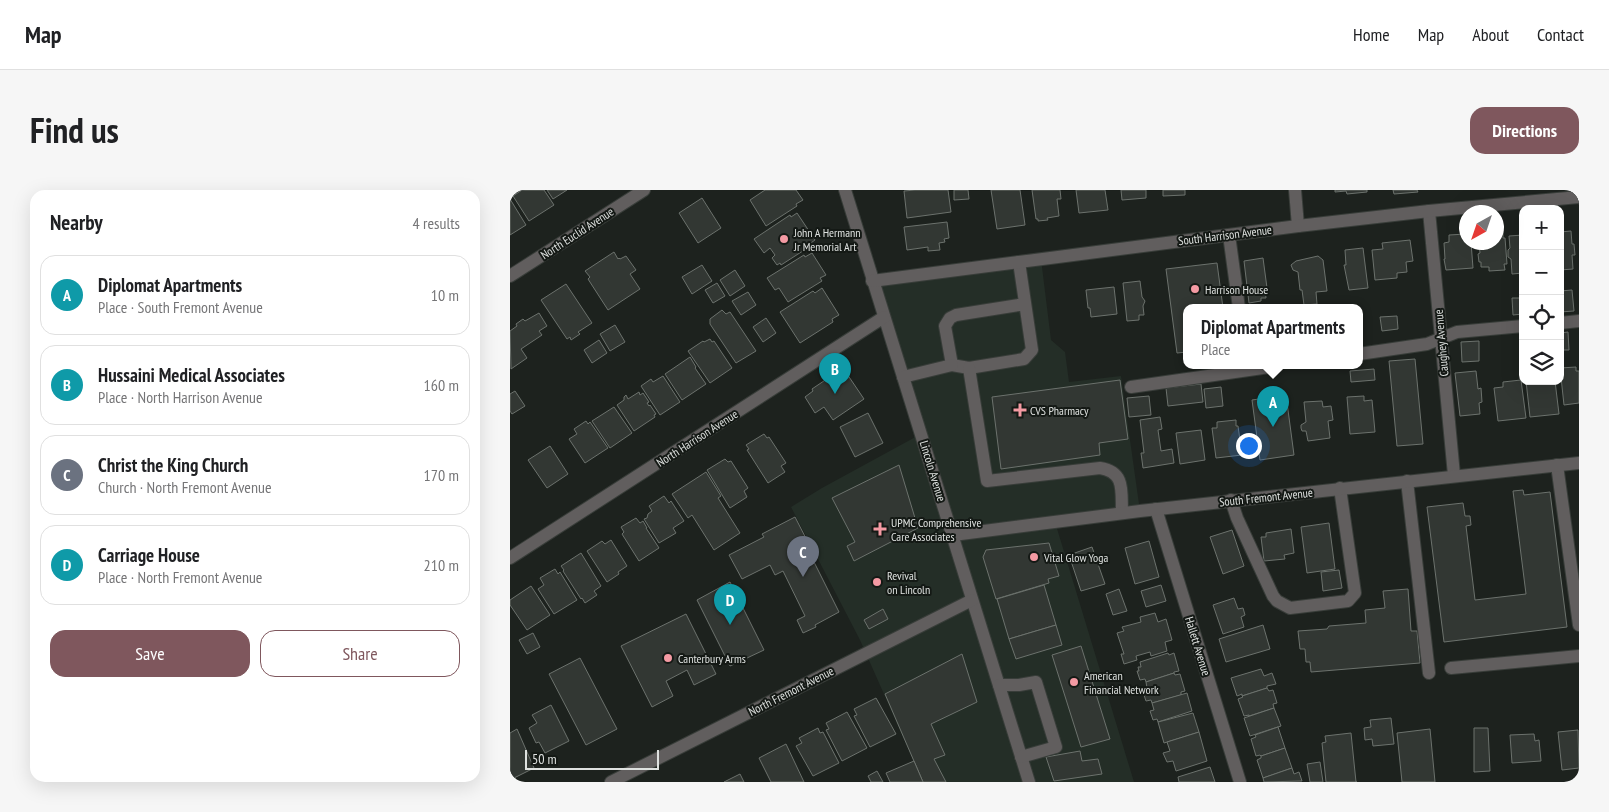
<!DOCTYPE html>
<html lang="en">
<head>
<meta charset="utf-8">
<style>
	:root { --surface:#fff; --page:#f6f6f6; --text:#202124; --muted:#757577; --line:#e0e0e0; --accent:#7f575d }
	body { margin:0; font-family:"PT Sans Narrow",sans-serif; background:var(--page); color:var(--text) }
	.controls { position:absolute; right:15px; top:15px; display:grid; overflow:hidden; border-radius:10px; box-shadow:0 5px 20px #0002 }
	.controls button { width:45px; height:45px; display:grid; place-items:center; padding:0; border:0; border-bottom:1px solid var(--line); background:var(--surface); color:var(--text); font:25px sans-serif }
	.compass { position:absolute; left:949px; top:15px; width:45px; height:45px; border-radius:50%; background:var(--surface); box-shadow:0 5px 20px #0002; rotate:220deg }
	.scale { position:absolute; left:15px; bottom:12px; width:134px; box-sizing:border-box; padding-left:5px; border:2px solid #dee1df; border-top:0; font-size:14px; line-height:18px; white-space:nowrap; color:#dee1df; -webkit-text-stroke:4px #141915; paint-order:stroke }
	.you { position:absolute; left:738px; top:255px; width:18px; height:18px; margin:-12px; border:4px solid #fff; border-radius:50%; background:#1a73e8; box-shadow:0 0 0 8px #1a73e833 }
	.badge { display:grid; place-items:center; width:32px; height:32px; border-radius:50%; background:var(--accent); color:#fff; font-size:16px; font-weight:700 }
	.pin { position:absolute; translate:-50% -41px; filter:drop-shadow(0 1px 2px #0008) }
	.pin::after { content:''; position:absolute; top:26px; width:18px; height:15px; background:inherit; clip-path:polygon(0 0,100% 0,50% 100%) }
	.popup { position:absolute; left:673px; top:114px; width:180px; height:65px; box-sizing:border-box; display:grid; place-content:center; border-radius:10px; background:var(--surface); filter:drop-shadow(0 1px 4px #0005); font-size:16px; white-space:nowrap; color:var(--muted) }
	.popup b { font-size:19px; color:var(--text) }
	.popup::after { content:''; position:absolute; left:50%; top:100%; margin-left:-10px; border:10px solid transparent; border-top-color:var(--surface) }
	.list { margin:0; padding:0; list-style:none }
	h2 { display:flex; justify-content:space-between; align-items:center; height:65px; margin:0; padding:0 20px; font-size:21px }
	h2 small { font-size:16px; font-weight:400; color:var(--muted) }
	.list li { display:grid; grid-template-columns:32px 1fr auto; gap:15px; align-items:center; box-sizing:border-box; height:80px; margin:0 10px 10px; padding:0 10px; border:1px solid var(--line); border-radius:15px }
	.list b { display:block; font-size:19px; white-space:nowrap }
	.list p { margin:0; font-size:16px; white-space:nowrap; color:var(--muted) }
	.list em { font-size:16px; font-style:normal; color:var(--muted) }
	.actions { display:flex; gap:10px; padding:15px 20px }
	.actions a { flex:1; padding:11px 0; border:1px solid var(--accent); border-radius:15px; text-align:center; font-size:18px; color:var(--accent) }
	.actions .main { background:var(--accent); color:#fff }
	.icon { flex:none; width:28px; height:28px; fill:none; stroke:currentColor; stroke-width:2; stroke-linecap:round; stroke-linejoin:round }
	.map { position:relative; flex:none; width:1069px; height:592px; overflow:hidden; border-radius:15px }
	header { display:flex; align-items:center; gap:30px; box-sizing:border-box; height:70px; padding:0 25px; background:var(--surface); border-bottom:1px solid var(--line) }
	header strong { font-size:24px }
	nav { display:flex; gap:28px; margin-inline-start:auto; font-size:18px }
	.intro { display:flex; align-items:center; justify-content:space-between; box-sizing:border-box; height:120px; padding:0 30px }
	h1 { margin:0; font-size:35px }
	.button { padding:12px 22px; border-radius:15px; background:var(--accent); color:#fff; font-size:18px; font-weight:700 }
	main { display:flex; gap:30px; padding:0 30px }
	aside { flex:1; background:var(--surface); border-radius:15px; box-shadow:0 5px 20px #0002 }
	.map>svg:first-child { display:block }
	.built { fill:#242e27 }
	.building { fill:#323733; stroke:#6c726d }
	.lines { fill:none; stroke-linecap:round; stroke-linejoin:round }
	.minor-casing { stroke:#383d39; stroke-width:14 }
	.minor { stroke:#615e5e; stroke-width:12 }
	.poi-dot { fill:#f49aa3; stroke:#141915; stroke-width:2 }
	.labels { text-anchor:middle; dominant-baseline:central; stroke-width:4; stroke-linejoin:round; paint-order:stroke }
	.poi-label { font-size:12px; fill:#dee1df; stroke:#141915; text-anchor:start }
	.street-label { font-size:12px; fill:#dee1df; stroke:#141915 }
</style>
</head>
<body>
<header>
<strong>Map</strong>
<nav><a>Home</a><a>Map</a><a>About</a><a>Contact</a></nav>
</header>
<div class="intro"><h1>Find us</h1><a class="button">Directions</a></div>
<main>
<aside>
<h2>Nearby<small>4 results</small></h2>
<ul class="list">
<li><span class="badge" style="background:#0f9aa8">A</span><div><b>Diplomat Apartments</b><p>Place · South Fremont Avenue</p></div><em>10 m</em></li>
<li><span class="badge" style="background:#0f9aa8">B</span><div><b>Hussaini Medical Associates</b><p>Place · North Harrison Avenue</p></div><em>160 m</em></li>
<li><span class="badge" style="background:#6b7280">C</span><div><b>Christ the King Church</b><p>Church · North Fremont Avenue</p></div><em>170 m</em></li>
<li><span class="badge" style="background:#0f9aa8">D</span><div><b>Carriage House</b><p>Place · North Fremont Avenue</p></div><em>210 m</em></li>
</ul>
<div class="actions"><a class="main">Save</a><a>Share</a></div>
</aside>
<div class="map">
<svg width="1069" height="592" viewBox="0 0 1069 592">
	<rect width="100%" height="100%" fill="#1d221e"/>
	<polygon class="built" points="531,69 541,150 555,162 559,192 611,186 630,321 545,332 624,592 413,592 350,450 281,317 312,298 411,244 362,91"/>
	<g class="building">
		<polygon points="12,0 34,0 44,15 19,31 3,6"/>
		<polygon points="37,0 57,0 43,9"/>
		<polygon points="255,0 286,0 293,10 286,14 287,16 256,36 240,10"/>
		<polygon points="405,0 438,0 441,22 397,28 394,1"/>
		<polygon points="444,0 458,0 459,9 444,10"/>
		<polygon points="481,0 510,0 515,35 487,39"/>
		<polygon points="522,0 550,0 551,9 547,9 549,26 537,28 538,30 528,31 528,29 526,29"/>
		<polygon points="566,0 595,0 598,20 569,23"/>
		<polygon points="611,0 636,0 636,8 612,10"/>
		<polygon points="653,0 675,0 675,5 653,6"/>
		<polygon points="825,0 857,0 857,2 837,4 836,1 825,2"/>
		<polygon points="883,0 907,0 908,2 884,4"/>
		<polygon points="192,8 211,38 188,53 169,23"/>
		<polygon points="0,9 16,35 0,45"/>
		<polygon points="287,23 305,50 298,55 299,57 271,75 270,73 267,75 262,68 265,65 260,58 254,63 244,49 280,25 281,27"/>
		<polygon points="437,32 439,48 434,49 435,52 429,53 430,60 418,61 418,57 397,60 394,37"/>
		<polygon points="1061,41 1062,54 1064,54 1065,65 1062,65 1063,79 1050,80 1050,42"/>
		<polygon points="986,42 993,42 993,48 995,48 997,74 994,74 995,80 979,81 979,77 971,77 971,72 969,72 968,64 970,63 969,52 986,52"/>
		<polygon points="956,44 956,52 961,52 963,78 936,80 934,69 935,69 934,53 939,52 939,45"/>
		<polygon points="1013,45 1013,83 1002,84 1001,69 998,67 998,60 1000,58 999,46"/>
		<polygon points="900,50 903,71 896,72 897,82 887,83 887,88 865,90 862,60 873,59 872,53"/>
		<polygon points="853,58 858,98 839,100 834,75 836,75 835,60"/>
		<polygon points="104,62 108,69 109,68 110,69 116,66 126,80 120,84 130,99 98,120 78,89 80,87 75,81"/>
		<polygon points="302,63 316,85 310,88 312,91 278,112 269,98 265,100 257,88 294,65 295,67"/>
		<polygon points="808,66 813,70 817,101 806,102 807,114 794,115 792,100 790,100 788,82 783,80 781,75 786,71"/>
		<polygon points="753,68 757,98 755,98 756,108 751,108 751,111 739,113 734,71"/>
		<polygon points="707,73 713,118 677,118 677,162 667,163 656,79"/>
		<polygon points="192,75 202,91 182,104 172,87"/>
		<polygon points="225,80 235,96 220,106 210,90"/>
		<polygon points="630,91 632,107 635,111 633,116 634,125 629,125 629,130 617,131 613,93"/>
		<polygon points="207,93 215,106 203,113 195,100"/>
		<polygon points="56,94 82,133 68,142 70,144 61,150 60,147 57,149 31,110"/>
		<polygon points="604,97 607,124 581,127 580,118 578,118 576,100"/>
		<polygon points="312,98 329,125 322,129 323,132 290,153 270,122 303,101 305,103"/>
		<polygon points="1062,100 1064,121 1050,122 1050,101"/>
		<polygon points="238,102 246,115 231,125 222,111"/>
		<polygon points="1002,108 1013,108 1013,124 1003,125"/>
		<polygon points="212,120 216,124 220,122 246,161 226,173 200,134 200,129"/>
		<polygon points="29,123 37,136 29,141 32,145 11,159 17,168 1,179 0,141 7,136 6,134 13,129 15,131"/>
		<polygon points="887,126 888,139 872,141 870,127"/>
		<polygon points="256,128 266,143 253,152 243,137"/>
		<polygon points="105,135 115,152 100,161 90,144"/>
		<polygon points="1058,142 1059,160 1050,160 1050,143"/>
		<polygon points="200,149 202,152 204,151 222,178 200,193 178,161 193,151 194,152"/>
		<polygon points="89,150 97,163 82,173 74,160"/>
		<polygon points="969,151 969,171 952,172 951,152"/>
		<polygon points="180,167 186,177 185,178 196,194 172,210 155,184"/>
		<polygon points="905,169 913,254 887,256 879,171"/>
		<polygon points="1066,177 1066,181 1069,181 1069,213 1054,215 1050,178"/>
		<polygon points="333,178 354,209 323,230 314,217 305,223 295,207 303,201 302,199"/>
		<polygon points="864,179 865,190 841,192 840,181"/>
		<polygon points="966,181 968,199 971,198 972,212 969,213 970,224 950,226 945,183"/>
		<polygon points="153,186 170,212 150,225 131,196 141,189 143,192"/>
		<polygon points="610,190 618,249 589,253 590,265 491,279 482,207"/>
		<polygon points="1011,190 1016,228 988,231 984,198 993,197 993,192"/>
		<polygon points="1016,191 1045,191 1049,224 1020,227"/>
		<polygon points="691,194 693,212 658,216 656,198"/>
		<polygon points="711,197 713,216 696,218 694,199"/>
		<polygon points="5,201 15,216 2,224 0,221 0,204"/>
		<polygon points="129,202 130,205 133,203 139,212 137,213 139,216 140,215 146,224 144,225 145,227 124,241 107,215 114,210 114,207 116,205 118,209"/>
		<polygon points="776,205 784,265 750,270 742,210"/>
		<polygon points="639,206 641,225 619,227 617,208"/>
		<polygon points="854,206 854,211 862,210 865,242 840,244 837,207"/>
		<polygon points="812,211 813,217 821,216 823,230 818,231 820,248 798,251 796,241 792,241 791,238 791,235 796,232 794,212"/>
		<polygon points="104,217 122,243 100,258 82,231"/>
		<polygon points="358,223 373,253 345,267 330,237"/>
		<polygon points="650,227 652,239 648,240 651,261 662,259 664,273 633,278 631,263 634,263 630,230"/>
		<polygon points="726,230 726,236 728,236 732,265 706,268 702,238 707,238 707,232"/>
		<polygon points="76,231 78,234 80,232 98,258 75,273 59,249 67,244 64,239"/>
		<polygon points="691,240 695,270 670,274 666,243"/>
		<polygon points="254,244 257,248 259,247 276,273 271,276 275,282 258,293 237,260 239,259 236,255"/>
		<polygon points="40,256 58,284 37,298 18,270"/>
		<polygon points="215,269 218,272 221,271 238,298 234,301 237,307 220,318 197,280"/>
		<polygon points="389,275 408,338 344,371 337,356 345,352 322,308"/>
		<polygon points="196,282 211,306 208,308 230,343 204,360 182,325 178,328 162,304"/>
		<polygon points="1013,300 1014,305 1040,302 1057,437 934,452 917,317 953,313 955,326 960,326 961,335 956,336 965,410 1016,404 1003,301"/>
		<polygon points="154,306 159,313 161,311 174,331 163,338 166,343 149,353 134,329 137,328 138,324 142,321 139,316"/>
		<polygon points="285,327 304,364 301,366 329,422 305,435 306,437 293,443 287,430 295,426 273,381 265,385 260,375 232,389 219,365 254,347 252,344"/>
		<polygon points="126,328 130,333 133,331 137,338 136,338 149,358 129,371 112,344 114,342 111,337"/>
		<polygon points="819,333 825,379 797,383 791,337"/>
		<polygon points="781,339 784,363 774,365 775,369 754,371 751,347 756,347 756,343"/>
		<polygon points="722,340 734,376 713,384 700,347"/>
		<polygon points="101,350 117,376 108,382 109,384 97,392 77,361 92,351 95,354"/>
		<polygon points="639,351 649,387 625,394 615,358"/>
		<polygon points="539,353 549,386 538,389 539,393 486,409 473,367 476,360"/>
		<polygon points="582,357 595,394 571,401 559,365"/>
		<polygon points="71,363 91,396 84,401 87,405 75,413 72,408 71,409 53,381 54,380 51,376"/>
		<polygon points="45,379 48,384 50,382 67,410 44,424 28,399 34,395 30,388"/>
		<polygon points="829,380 832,398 813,401 811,382"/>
		<polygon points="220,392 254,460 220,476 187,410"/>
		<polygon points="534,395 546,435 499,449 487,409"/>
		<polygon points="651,395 656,411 636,417 631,401"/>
		<polygon points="21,396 40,425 17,440 0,415 0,410"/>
		<polygon points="609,399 617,421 603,425 596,404"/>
		<polygon points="898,399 901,441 907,441 910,473 801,482 800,472 796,472 795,459 790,459 788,441 817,439 819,436 856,433 855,420 875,418 873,401"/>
		<polygon points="724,408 728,419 733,418 735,425 731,427 734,437 713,444 703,415"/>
		<polygon points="373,419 378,429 359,439 354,430"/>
		<polygon points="645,423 648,432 656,429 662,450 655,452 657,461 641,466 640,462 626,466 627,470 614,474 611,464 614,464 607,443 614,441 612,437 631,432 630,427"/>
		<polygon points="176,424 206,484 184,495 177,480 156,491 163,506 142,517 111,456"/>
		<polygon points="546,435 552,455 506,469 499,449"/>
		<polygon points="753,435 760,459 716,472 709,449"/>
		<polygon points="23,443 30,457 17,464 9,450"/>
		<polygon points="571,456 600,549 571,557 542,465"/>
		<polygon points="658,463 659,465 664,463 669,481 664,482 664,483 636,492 635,489 630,490 627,481 629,481 628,477 631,477 630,472"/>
		<polygon points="452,464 467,512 421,534 435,565 424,569 436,592 413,592 375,504"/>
		<polygon points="70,468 107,539 76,555 39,484"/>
		<polygon points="751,479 754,486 762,483 766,494 757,496 757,498 732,506 732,504 727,506 721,488"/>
		<polygon points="664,483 665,485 670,484 675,501 671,502 671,505 642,513 641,510 636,511 632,499 637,498 636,492"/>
		<polygon points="757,498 759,501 763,500 767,513 763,514 764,518 739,526 739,525 734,526 728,509 733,507 732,506"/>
		<polygon points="677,503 682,521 648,532 647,529 643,530 640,521 644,520 642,513"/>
		<polygon points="366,508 386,544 360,557 344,526 347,525 344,519"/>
		<polygon points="41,515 59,551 35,563 29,552 26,553 19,538 27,533 22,525"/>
		<polygon points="764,518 771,536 740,546 734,528"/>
		<polygon points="337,522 357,558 332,571 316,540 319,539 316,533"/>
		<polygon points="683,523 689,542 654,553 648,532"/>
		<polygon points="881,528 884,554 863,556 862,549 855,550 854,538 861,537 860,530"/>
		<polygon points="768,537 775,558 751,566 750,565 746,566 741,549 746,547 745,545"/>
		<polygon points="308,538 310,543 313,542 329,573 303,586 286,556 292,553 289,548"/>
		<polygon points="964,538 978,538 980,581 964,582"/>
		<polygon points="7,539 24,578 2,589 0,586 0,543"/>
		<polygon points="920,539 925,592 892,592 887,543"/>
		<polygon points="1068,540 1069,578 1052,580 1048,542"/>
		<polygon points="689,542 697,571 666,581 663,571 657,572 653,563 660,561 657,552"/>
		<polygon points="841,543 846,592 847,592 816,592 812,553 816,552 815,546"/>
		<polygon points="1024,544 1025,551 1029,550 1031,571 1002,573 1000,545"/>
		<polygon points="276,554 294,592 261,592 249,568"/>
		<polygon points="775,558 782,578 753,588 747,570 751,568 751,566"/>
		<polygon points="570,561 572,571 588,569 592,584 544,591 536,567"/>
		<polygon points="404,571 413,592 380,592 376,583"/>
		<polygon points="810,572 813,592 800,592 797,574"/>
		<polygon points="700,577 705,592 669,592 668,587"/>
		<polygon points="782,578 784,584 789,582 792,591 754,592 753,588"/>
		<polygon points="367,581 373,592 361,592 358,586"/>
		<polygon points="230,584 234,592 214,592"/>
	</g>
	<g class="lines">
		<g class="minor-casing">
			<g id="minor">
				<polyline points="335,0 519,592"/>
				<polyline points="785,0 788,36"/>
				<polyline points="919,21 944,285"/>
				<polyline points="719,45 729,118"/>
				<polyline points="509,72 522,160 514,169 459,178 442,175 435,136 440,128 446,125 515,114"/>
				<polyline points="0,86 134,0"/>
				<polyline points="362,91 788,36 919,21 1069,7"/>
				<polyline points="1050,133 1069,131"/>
				<polyline points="849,164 917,154 947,142 1013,136"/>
				<path d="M459 178 477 291 590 278C616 282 611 302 612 323"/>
				<polyline points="393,187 442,175"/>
				<polyline points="621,197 767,176"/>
				<polyline points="1047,275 1069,435"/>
				<polyline points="897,291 919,483"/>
				<polyline points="721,310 727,328 763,406 767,411 780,418 838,411 845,403 830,298"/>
				<polyline points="646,319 730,592"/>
				<polyline points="443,345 630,321 1069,273"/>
				<polyline points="0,368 374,127"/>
				<polyline points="941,478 1069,466"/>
				<polyline points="489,495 509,495 526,492 546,557 511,567"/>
				<polyline points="101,592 462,410"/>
			</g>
		</g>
		<use href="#minor" class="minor"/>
	</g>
	<g class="poi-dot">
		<circle cx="274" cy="49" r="5"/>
		<circle cx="685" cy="99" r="5"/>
		<path d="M507.5 212.5h5v5h5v5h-5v5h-5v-5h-5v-5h5z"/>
		<path d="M367.5 331.5h5v5h5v5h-5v5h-5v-5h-5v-5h5z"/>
		<circle cx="524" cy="367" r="5"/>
		<circle cx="367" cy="392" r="5"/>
		<circle cx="158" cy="468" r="5"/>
		<circle cx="564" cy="492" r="5"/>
	</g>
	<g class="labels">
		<g class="poi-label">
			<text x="284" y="42">John A Hermann<tspan x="284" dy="14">Jr Memorial Art</tspan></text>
			<text x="695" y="99">Harrison House</text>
			<text x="520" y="220">CVS Pharmacy</text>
			<text x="381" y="332">UPMC Comprehensive<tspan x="381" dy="14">Care Associates</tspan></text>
			<text x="534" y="367">Vital Glow Yoga</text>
			<text x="377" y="385">Revival<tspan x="377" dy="14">on Lincoln</tspan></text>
			<text x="168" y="468">Canterbury Arms</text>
			<text x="574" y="485">American<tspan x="574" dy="14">Financial Network</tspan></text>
		</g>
		<g class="street-label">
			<text transform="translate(67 43) rotate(-33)">North Euclid Avenue</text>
			<text transform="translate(715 45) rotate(-7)">South Harrison Avenue</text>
			<text transform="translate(931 153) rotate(-95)">Caughey Avenue</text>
			<text transform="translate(187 248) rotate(-33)">North Harrison Avenue</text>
			<text transform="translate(423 281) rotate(73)">Lincoln Avenue</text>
			<text transform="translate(756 307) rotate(-6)">South Fremont Avenue</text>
			<text transform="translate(688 456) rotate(73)">Hallett Avenue</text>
			<text transform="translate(281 501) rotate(-27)">North Fremont Avenue</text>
		</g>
	</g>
</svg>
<div class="controls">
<button>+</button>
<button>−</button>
<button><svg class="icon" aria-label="locate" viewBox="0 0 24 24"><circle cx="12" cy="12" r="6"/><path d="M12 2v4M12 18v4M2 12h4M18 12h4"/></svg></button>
<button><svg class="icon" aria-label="layers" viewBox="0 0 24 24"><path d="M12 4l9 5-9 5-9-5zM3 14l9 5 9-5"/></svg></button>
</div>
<svg class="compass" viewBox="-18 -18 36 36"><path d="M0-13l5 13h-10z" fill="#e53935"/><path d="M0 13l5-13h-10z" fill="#757577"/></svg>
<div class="scale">50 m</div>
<div class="you"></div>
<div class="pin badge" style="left:763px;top:237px;background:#0f9aa8">A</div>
<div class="popup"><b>Diplomat Apartments</b>Place</div>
<div class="pin badge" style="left:325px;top:204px;background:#0f9aa8">B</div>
<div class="pin badge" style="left:293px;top:387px;background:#6b7280">C</div>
<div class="pin badge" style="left:220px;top:435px;background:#0f9aa8">D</div>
</div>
</main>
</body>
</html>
